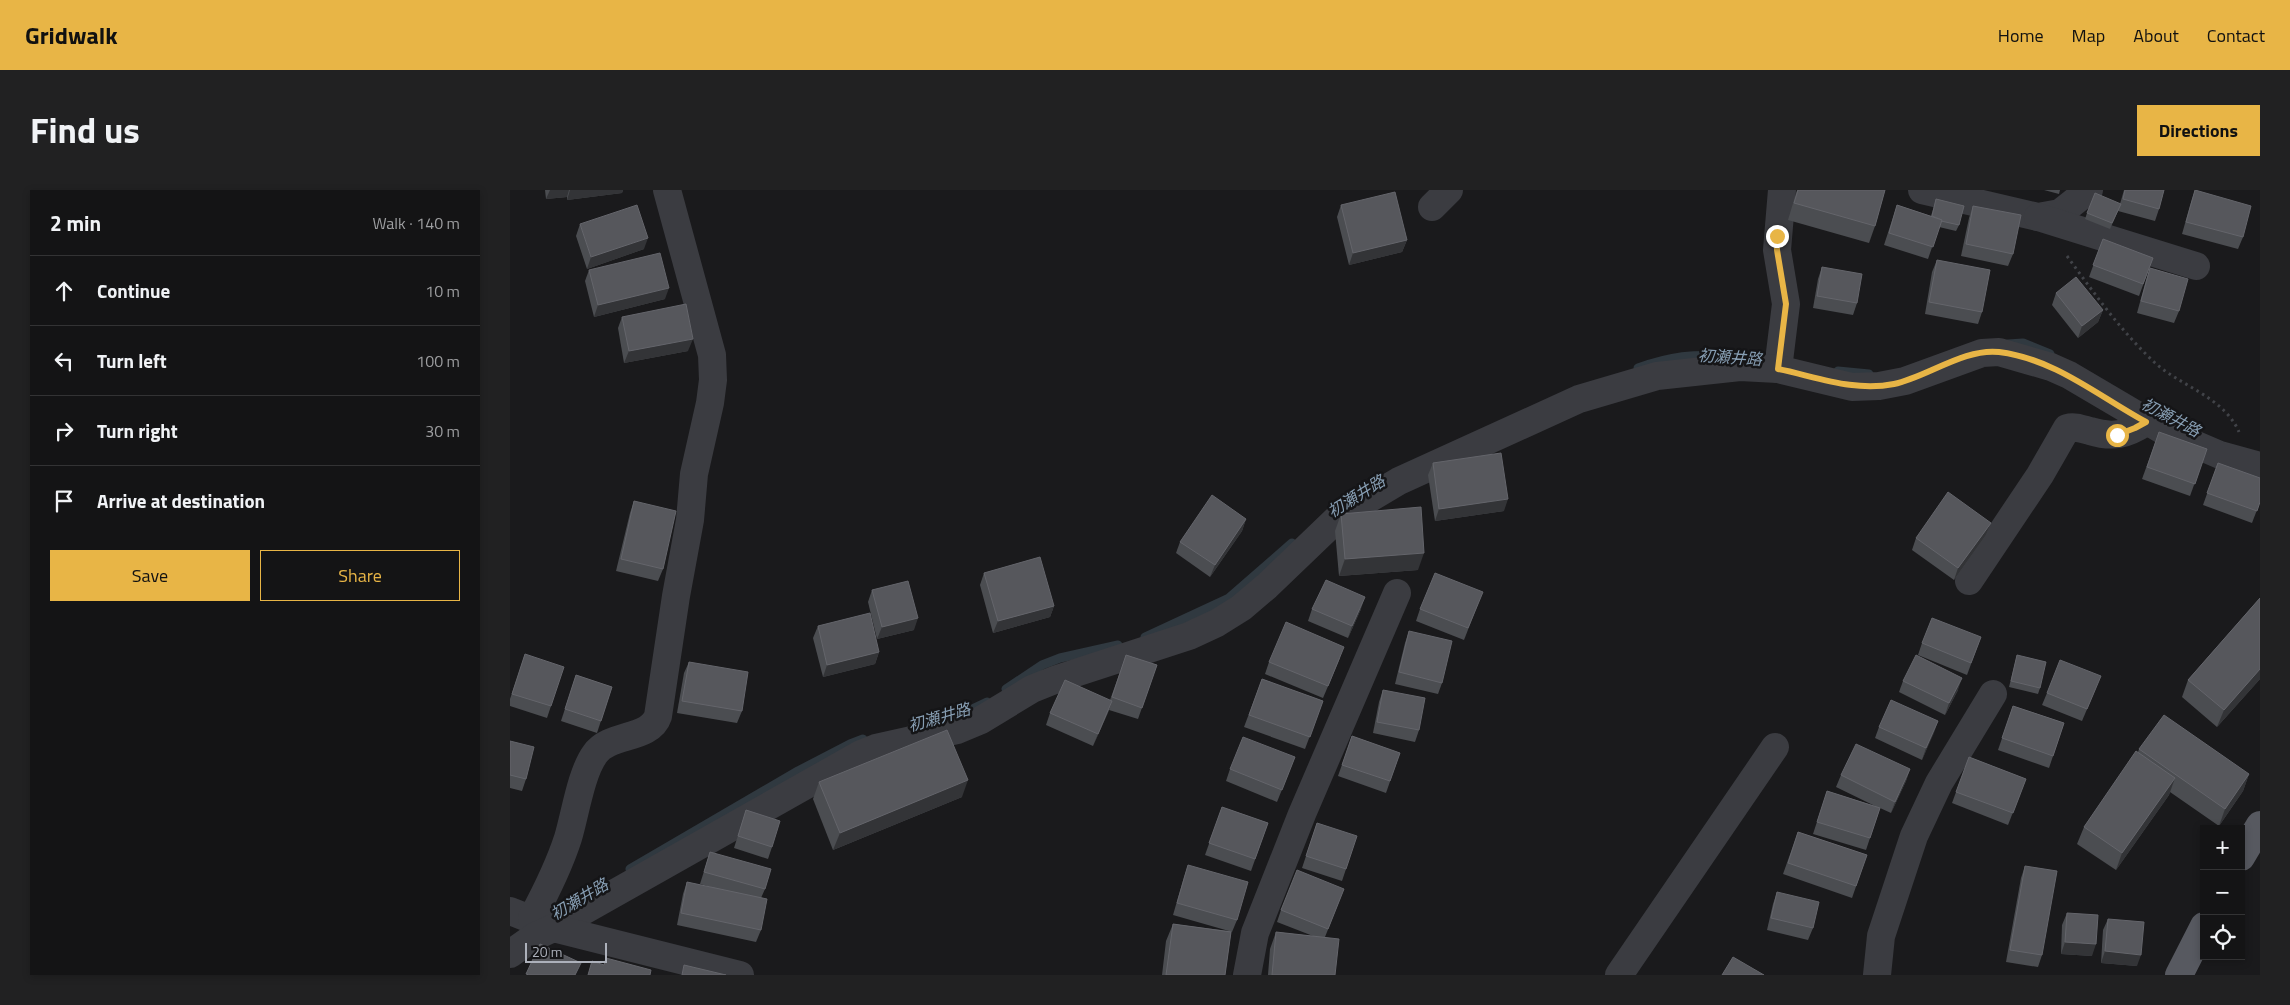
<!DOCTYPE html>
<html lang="en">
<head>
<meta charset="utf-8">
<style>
	:root { --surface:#141415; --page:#212122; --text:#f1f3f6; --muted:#9d9ea0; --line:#333334; --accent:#e8b546 }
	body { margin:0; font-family:"Titillium Web","Noto Sans JP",sans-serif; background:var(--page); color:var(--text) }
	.controls { position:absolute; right:15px; bottom:15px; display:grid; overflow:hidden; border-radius:0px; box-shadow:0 2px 8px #0003 }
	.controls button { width:45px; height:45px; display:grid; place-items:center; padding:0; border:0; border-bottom:1px solid var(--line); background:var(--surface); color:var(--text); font:25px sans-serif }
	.scale { position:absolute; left:15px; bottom:12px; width:82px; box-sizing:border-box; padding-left:5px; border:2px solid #adb1bb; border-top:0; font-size:14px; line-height:18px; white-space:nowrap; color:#adb1bb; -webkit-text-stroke:4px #151517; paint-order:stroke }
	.stop { position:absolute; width:15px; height:15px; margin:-11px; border:4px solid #e8b546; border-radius:50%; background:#fff }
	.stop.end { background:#e8b546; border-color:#fff; box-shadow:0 1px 5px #0008 }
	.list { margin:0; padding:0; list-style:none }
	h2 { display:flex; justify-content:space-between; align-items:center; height:65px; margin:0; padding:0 20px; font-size:21px }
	h2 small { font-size:16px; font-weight:400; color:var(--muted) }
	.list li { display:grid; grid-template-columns:32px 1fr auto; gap:15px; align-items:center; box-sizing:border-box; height:70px; padding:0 20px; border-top:1px solid var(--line) }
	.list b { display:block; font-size:19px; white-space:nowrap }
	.list em { font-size:16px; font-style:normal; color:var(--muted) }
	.actions { display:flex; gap:10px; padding:15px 20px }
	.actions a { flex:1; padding:11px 0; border:1px solid var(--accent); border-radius:0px; text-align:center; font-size:18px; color:var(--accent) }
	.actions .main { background:var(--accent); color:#111 }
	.icon { flex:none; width:28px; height:28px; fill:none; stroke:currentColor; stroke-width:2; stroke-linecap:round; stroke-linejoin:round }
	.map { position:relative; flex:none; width:1750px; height:785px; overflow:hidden; border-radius:0px }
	header { display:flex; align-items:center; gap:30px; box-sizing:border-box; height:70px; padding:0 25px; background:var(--accent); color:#111 }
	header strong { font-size:24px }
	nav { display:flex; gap:28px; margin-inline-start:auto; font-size:18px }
	.intro { display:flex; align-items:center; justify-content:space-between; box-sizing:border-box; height:120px; padding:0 30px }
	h1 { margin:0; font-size:35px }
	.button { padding:12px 22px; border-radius:0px; background:var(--accent); color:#111; font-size:18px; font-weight:700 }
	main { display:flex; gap:30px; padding:0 30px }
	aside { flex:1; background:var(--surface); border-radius:0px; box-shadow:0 2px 8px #0003 }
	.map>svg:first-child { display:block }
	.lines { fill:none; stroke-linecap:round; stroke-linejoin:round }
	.stream { stroke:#303940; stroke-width:9 }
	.path { stroke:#414348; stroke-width:3; stroke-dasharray:2.5 4; stroke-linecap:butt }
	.minor { stroke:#3b3c41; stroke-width:28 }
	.major { stroke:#575960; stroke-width:28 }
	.wall { fill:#4b4d51 }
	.shaded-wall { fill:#333437 }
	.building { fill:#56575c; stroke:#64656b }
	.route { stroke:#e8b546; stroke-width:6 }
	.labels { text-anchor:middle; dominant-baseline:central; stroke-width:5; stroke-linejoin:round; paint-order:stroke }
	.water-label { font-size:16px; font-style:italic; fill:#879eb3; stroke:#151517 }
</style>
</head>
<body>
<header>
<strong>Gridwalk</strong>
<nav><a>Home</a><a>Map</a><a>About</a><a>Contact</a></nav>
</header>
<div class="intro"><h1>Find us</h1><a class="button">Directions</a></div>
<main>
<aside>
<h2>2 min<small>Walk · 140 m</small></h2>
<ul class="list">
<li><svg class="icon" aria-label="ahead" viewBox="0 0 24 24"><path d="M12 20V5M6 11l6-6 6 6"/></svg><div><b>Continue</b></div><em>10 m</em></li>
<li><svg class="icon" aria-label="left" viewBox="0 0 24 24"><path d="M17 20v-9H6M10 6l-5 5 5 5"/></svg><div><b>Turn left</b></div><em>100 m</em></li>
<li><svg class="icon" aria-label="right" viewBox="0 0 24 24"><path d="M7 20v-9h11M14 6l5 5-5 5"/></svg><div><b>Turn right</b></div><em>30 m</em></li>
<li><svg class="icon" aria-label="arrive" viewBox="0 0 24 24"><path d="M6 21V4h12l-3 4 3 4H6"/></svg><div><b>Arrive at destination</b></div></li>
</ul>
<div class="actions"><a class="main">Save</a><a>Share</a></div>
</aside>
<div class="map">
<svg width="1750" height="785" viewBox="0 0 1750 785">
	<rect width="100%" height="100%" fill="#1a1a1c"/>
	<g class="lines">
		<g class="stream">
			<polyline points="1498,154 1513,153 1540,164"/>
			<path d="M1128 178C1162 166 1182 164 1218 166"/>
			<polyline points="1328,181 1359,184"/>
			<polyline points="635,447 719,408 782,353"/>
			<polyline points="496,499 532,475 550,468 608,455"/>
			<polyline points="421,532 458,521 477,512"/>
			<polyline points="120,679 288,581 340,554 353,549"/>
		</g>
		<path class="path" d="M1557 66C1584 103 1610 140 1644 172 1670 196 1714 207 1729 242"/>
		<g class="minor">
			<polyline points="1412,0 1528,27 1550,23 1579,0"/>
			<polyline points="922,17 939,0"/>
			<polyline points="1528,27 1686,76"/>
			<polyline points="1268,179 1276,114 1267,60 1272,0"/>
			<path d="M1459 391 1530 285 1557 238C1565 236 1572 239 1580 241 1603 248 1616 245 1636 232"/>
			<polyline points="0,721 43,738 351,564 366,558 447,540 471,530 522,499 547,489 679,446 707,433 731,418 757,396 830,326 889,291 1069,209 1147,186 1230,177 1268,179 1342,197 1369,196 1395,191 1472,163 1489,162 1541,177 1559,185 1654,241 1710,265 1750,276"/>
			<path d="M22 728C36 702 49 676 58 648 65 625 71 583 85 564 99 543 140 550 148 526L166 406 180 330 184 284 200 213 203 190 202 165 157 0"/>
			<polyline points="0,764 24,747 43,738 230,785"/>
			<polyline points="737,785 745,743 792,624 887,403"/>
			<polyline points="1109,785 1265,557"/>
			<polyline points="1367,785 1371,746 1404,646 1429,593 1483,504"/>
		</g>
		<g class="major">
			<polyline points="1731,667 1750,635"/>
			<polyline points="1669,785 1694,736"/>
		</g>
	</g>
	<g class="wall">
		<polygon points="35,0 113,0 112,3 57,10 57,7 36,9"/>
		<polygon points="1287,0 1375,0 1365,36 1359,53 1278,30"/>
		<polygon points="1534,0 1550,0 1549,4"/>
		<polygon points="1614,0 1654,0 1649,19 1645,31 1608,21 1600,39 1575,29 1577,23 1610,14"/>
		<polygon points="1685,0 1733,47 1728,59 1672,44 1681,12"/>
		<polygon points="1426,9 1449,35 1446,41 1429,37 1418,69 1374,55 1387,15 1421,26"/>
		<polygon points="831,15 897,50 892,62 839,75 827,27"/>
		<polygon points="1463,16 1503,64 1498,76 1451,66 1459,28"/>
		<polygon points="70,34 134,59 77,79 66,46"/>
		<polygon points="1593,49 1643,68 1629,106 1579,87"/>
		<polygon points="1427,70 1472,122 1468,134 1415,124 1422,82"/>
		<polygon points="1312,77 1347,113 1343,125 1303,118 1308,89"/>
		<polygon points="1640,78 1669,121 1664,133 1627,123 1636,90"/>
		<polygon points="79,80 155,109 84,127 75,91"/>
		<polygon points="1546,103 1593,120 1588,132 1568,148 1542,115"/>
		<polygon points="112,127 178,161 114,173 108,138"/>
		<polygon points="1649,242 1697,259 1680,306 1632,289"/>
		<polygon points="923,273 994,321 925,331 918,285"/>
		<polygon points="1708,273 1750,312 1742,333 1693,315"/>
		<polygon points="124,311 153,379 148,391 106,381 120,323"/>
		<polygon points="831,324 908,380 829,386 825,341"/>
		<polygon points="736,329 732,341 700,387 666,363 670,352"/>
		<polygon points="1481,333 1476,345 1444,390 1402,360 1406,348"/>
		<polygon points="474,383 544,416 540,427 483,443 470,395"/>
		<polygon points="362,400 404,440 367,449 358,412"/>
		<polygon points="1750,408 1750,489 1707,537 1672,507 1678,490"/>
		<polygon points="968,414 954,450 906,431 910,419"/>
		<polygon points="802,419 851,419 838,448 798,431"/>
		<polygon points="308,436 369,462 365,474 313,487 303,448"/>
		<polygon points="899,441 932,493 928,504 885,494 895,453"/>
		<polygon points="1471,447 1457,485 1408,465 1412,453"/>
		<polygon points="15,464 41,516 37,528 0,516 0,509"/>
		<polygon points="616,465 647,475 628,529 599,520 583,556 536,535 540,523 600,510"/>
		<polygon points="1507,465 1530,498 1528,504 1499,497"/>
		<polygon points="830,468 813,508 755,484 759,472"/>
		<polygon points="179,472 232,521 227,533 167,523 174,483"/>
		<polygon points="66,485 102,497 87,543 51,531"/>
		<polygon points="752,489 813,511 795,559 734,537"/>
		<polygon points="1393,491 1448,500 1435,525 1389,502"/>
		<polygon points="1586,498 1572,531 1532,515 1537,503"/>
		<polygon points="873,500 909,540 905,552 863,543 869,512"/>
		<polygon points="1503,516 1554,533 1539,578 1488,560"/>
		<polygon points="1428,531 1412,570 1365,548 1369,537"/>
		<polygon points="842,546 890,563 876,603 828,586"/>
		<polygon points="0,551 16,589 12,601 0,598"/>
		<polygon points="1629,559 1739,584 1733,601 1709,636 1660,602 1659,605 1606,680 1567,654 1574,637 1628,562"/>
		<polygon points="785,567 767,612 716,591 720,579"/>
		<polygon points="1459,567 1516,589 1498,635 1442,613"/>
		<polygon points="1400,579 1396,591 1381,623 1370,618 1356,660 1303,644 1317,601 1365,616 1326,597 1331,585"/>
		<polygon points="309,592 452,607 323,660 303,609"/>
		<polygon points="712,617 758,633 741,681 695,665"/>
		<polygon points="236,620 262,657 258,669 224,658"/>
		<polygon points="807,633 836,679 832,691 792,678"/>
		<polygon points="1288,642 1357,665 1342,708 1273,684"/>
		<polygon points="200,662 255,699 251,708 251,740 246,752 167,735 173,704 177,692 204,698 190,694"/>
		<polygon points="678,675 727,730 722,742 721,742 715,785 652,785 656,751 663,734 719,741 663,725 674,687"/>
		<polygon points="1515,676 1532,765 1528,777 1496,772 1511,688"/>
		<polygon points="834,699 815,747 825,785 758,785 760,759 766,742 803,746 767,732 771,720"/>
		<polygon points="1267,702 1303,738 1298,750 1257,740 1263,714"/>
		<polygon points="1557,723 1582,766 1551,764 1552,735"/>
		<polygon points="1598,729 1627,776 1591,773 1593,740"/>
	</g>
	<g class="shaded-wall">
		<polygon points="40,0 59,0 57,7 36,9"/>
		<polygon points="60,0 113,0 112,3 57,10"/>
		<polygon points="138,48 134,59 77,79 81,67"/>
		<polygon points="897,50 892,62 839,75 843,63"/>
		<polygon points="159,98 155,109 84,127 88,115"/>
		<polygon points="1593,120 1588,132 1568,148 1572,136"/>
		<polygon points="183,149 178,161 114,173 119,161"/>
		<polygon points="998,309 994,321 925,331 929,319"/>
		<polygon points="736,329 732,341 700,387 705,375"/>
		<polygon points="1481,333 1476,345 1444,390 1448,378"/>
		<polygon points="914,363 908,380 829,386 835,369"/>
		<polygon points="855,407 851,419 838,448 842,436"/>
		<polygon points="544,416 540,427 483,443 488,431"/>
		<polygon points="408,428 404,440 367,449 372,437"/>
		<polygon points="369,462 365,474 313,487 317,475"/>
		<polygon points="1750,479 1750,489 1707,537 1714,520"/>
		<polygon points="1452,488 1448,500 1435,525 1439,513"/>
		<polygon points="602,511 598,523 583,556 588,544"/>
		<polygon points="1428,531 1424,543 1412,570 1416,558"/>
		<polygon points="1400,579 1396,591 1381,623 1385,612"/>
		<polygon points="1739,584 1733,601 1709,636 1715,619"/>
		<polygon points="1665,588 1659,605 1606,680 1612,663"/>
		<polygon points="458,590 452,607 323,660 330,643"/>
		<polygon points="1555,752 1586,754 1582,766 1551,764"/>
		<polygon points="1595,761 1631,765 1627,776 1591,773"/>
	</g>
	<g class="building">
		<polygon points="1288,0 1375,0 1365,36 1284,13"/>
		<polygon points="1615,0 1654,0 1649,19 1613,9"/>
		<polygon points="1685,0 1741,16 1733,47 1676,32"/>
		<polygon points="885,2 897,50 843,63 831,15"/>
		<polygon points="1585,3 1611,14 1602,33 1577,23"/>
		<polygon points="1426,9 1454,16 1449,35 1431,31 1432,30 1422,26"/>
		<polygon points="127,15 138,48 81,67 70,34"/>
		<polygon points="1387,15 1432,30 1423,57 1379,43"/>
		<polygon points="1463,16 1511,25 1503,64 1456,54"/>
		<polygon points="1593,49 1643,68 1633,94 1583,75"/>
		<polygon points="150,63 159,98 88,115 79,80"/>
		<polygon points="1427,70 1480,80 1472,122 1419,112"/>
		<polygon points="1312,77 1352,84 1347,113 1307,106"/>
		<polygon points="1640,78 1678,89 1669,121 1631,111"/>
		<polygon points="1566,87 1593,120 1572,136 1546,103"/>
		<polygon points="176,114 183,149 119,161 112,127"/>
		<polygon points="1649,242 1697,259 1685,294 1637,277"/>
		<polygon points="991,263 998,309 929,319 923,273"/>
		<polygon points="1708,273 1750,288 1750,312 1747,321 1697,303"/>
		<polygon points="1438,302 1481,333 1448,378 1406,348"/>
		<polygon points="702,305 736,329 705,375 670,352"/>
		<polygon points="124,311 166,321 153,379 111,369"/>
		<polygon points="911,317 914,363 835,369 831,324"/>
		<polygon points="530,367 544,416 488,431 474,383"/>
		<polygon points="925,383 973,402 958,438 910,419"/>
		<polygon points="816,390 855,407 842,436 802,419"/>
		<polygon points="398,391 408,428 372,437 362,400"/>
		<polygon points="1750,408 1750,479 1714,520 1678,490"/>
		<polygon points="360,423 369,462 317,475 308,436"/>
		<polygon points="1422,428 1471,447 1461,473 1412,453"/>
		<polygon points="776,432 834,457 818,496 759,472"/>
		<polygon points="899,441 942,451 932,493 889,482"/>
		<polygon points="15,464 54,477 41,516 2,504"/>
		<polygon points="616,465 647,475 632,518 602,507"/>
		<polygon points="1406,465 1452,488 1439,513 1393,491"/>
		<polygon points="1507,465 1536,472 1530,498 1501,491"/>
		<polygon points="1550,470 1591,486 1577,519 1537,503"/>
		<polygon points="179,472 238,482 232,521 172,511"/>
		<polygon points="66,485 102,497 91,531 55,519"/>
		<polygon points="752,489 813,511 800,547 739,525"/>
		<polygon points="555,490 602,511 588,544 540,523"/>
		<polygon points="873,500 915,508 909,540 867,532"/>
		<polygon points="1381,510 1428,531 1416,558 1369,537"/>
		<polygon points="1503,516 1554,533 1543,566 1492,548"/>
		<polygon points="1654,525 1739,584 1715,619 1629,559"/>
		<polygon points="437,540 458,590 330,643 309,592"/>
		<polygon points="842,546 890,563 880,591 832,575"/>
		<polygon points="733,547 785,567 772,600 720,579"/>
		<polygon points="0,551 24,557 16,589 0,585"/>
		<polygon points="1346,554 1400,579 1385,612 1331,585"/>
		<polygon points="1626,561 1665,588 1612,663 1574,637"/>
		<polygon points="1459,567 1516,589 1503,623 1446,602"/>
		<polygon points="1317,601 1370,618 1360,648 1307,632"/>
		<polygon points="712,617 758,633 745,669 699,653"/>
		<polygon points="236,620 270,631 262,657 228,646"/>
		<polygon points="807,633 847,646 836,679 796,666"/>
		<polygon points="1288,642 1357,665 1346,696 1278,673"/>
		<polygon points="200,662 261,679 255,699 194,682"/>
		<polygon points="678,675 738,692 727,730 667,713"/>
		<polygon points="1515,676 1547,681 1532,765 1500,760"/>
		<polygon points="787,680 834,699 818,739 771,720"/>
		<polygon points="177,692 257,709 251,740 171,723"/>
		<polygon points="1267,702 1309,712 1303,738 1261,728"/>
		<polygon points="1557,723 1588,725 1586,754 1555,752"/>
		<polygon points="1598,729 1634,732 1631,765 1595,761"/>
		<polygon points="663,734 721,742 715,785 656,785"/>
		<polygon points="766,742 829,749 825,785 762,785"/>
		<polygon points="30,754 71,773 65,785 19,785 16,784"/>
		<polygon points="1223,767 1254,785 1212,785"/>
		<polygon points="96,768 141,780 140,785 78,785 82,771 94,775"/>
		<polygon points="174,775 216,785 172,785"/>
	</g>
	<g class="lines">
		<path class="route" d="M1267 46V60L1276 114 1268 179C1307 187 1344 202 1384 194 1417 187 1454 158 1489 162 1545 169 1588 206 1636 232L1625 238 1607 245"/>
	</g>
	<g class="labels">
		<g class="water-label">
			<text transform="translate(1220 167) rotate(4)">初瀬井路</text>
			<text transform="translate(1661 227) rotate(28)">初瀬井路</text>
			<text transform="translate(846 306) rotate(-32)">初瀬井路</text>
			<text transform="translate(429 527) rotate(-16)">初瀬井路</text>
			<text transform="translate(69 709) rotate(-31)">初瀬井路</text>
		</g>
	</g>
</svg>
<div class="controls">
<button>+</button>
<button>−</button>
<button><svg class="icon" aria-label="locate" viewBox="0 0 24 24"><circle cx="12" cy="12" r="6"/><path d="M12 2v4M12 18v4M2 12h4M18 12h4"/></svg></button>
</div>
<div class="scale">20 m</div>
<div class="stop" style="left:1607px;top:245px"></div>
<div class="stop end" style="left:1267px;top:46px"></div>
</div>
</main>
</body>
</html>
